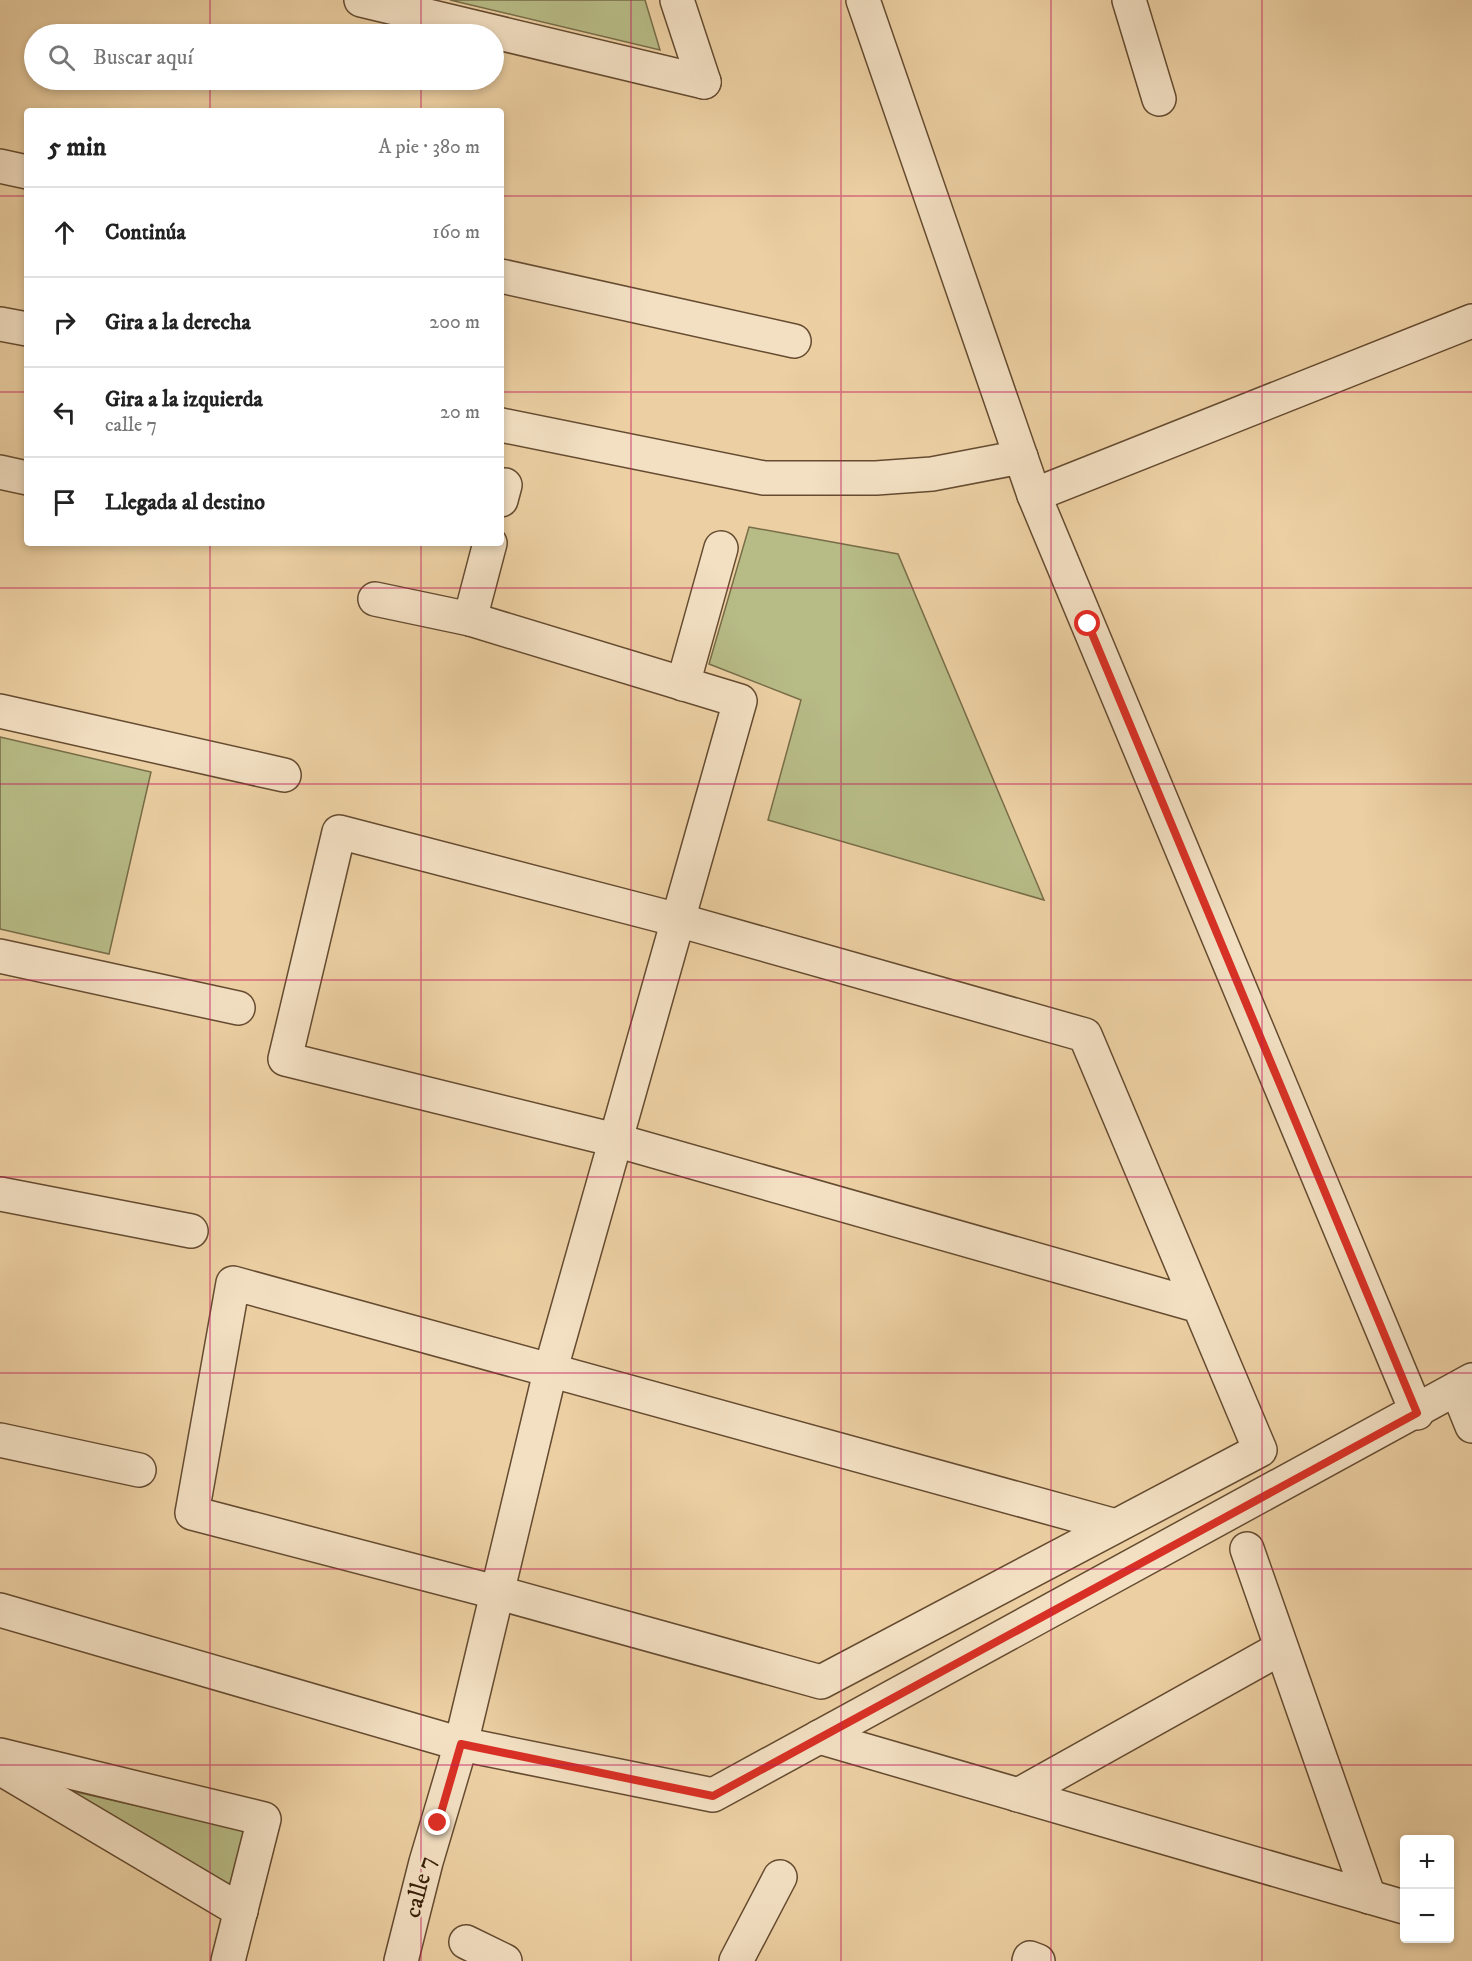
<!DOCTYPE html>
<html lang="es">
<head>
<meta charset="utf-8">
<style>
	:root { --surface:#fff; --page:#f6f6f6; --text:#222; --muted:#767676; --line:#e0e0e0 }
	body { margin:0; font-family:"IM FELL DW Pica",serif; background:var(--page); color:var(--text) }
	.controls { position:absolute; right:18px; bottom:18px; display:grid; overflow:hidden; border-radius:6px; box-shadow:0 3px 9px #0003 }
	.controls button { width:54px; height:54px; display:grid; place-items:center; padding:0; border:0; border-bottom:2px solid var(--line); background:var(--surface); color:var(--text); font:30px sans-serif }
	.stop { position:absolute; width:18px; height:18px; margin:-14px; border:4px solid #d93025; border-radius:50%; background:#fff }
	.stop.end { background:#d93025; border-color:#fff; box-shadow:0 2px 6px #0008 }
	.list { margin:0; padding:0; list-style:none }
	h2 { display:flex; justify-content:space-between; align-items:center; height:78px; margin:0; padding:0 24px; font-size:26px }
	h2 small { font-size:20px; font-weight:400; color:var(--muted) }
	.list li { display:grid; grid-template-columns:39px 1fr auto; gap:18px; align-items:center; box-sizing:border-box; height:90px; padding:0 24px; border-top:2px solid var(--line) }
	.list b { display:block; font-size:22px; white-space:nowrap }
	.list p { margin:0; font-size:20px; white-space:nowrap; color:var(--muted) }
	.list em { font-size:20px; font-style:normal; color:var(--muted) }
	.icon { flex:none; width:33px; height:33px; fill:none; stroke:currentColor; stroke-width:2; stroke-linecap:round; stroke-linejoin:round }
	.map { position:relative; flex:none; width:1472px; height:1961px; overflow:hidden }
	.search { position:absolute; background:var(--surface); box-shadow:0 3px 9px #0003; left:24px; top:24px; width:480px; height:66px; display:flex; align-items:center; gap:15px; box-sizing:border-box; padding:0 21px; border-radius:33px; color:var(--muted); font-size:22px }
	.panel { position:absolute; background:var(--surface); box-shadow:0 3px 9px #0003; left:24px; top:108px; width:480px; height:438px; border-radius:6px }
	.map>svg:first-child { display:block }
	.green { fill:#b7bb86; stroke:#786d48; stroke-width:1.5 }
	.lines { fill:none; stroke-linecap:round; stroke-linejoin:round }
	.minor-casing { stroke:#654b30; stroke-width:36 }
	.minor { stroke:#f3e0c3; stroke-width:33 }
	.route { stroke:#d93025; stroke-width:8 }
	.grid { fill:none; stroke:#c2185b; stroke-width:1.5; stroke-opacity:0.55 }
	.labels { text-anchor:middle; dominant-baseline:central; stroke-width:4.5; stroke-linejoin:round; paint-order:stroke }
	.street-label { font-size:24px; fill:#381f09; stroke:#f3e0c3 }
</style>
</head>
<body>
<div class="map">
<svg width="1472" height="1961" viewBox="0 0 1472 1961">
	<rect width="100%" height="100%" fill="#ecd0a3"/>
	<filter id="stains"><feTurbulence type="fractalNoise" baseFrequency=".00333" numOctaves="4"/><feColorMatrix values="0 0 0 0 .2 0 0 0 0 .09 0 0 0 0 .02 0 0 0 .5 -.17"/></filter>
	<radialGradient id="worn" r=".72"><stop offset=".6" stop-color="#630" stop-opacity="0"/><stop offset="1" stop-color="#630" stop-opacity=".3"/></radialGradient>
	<g class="green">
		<polygon points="450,0 645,0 660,50"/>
		<polygon points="749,527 898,554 1044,900 768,820 801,700 709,664"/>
		<polygon points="0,737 151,772 109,954 0,929"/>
		<polygon points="63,1789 247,1831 230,1888"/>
	</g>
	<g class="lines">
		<g class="minor-casing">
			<g id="minor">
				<polyline points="361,0 704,82"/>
				<polyline points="677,0 704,82"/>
				<polyline points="863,0 1034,495 1417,1413"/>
				<polyline points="1129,0 1159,99"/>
				<polyline points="0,166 27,172"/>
				<polyline points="501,276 794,341"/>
				<polyline points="0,324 27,329"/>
				<polyline points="501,425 764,478 876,478 932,474 1021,457"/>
				<polyline points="0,472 27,478"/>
				<polyline points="1034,495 1472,321"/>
				<polyline points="501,500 505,485"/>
				<polyline points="375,599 470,619 740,701 550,1372 461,1744 426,1862 401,1961"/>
				<polyline points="470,619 490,543"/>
				<polyline points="683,684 721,548"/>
				<polyline points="0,711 284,775"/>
				<polyline points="0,956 238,1008"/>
				<polyline points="0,1194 191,1231"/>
				<polyline points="1457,1389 1472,1426"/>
				<polyline points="0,1440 139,1470"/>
				<polyline points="1116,1526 233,1283 192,1513 499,1593 821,1682 1260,1450 1085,1035 678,920 339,832 285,1059 615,1140 1199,1306"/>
				<polyline points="1247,1549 1369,1897"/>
				<polyline points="0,1610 461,1744 713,1795 1472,1380"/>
				<polyline points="819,1737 1404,1907"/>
				<polyline points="0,1755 264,1819 228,1961"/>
				<polyline points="0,1768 241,1911"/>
				<polyline points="1018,1795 1281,1648"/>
				<polyline points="466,1942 505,1961"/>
				<polyline points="736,1961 780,1877"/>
				<polyline points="1029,1961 1030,1958 1038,1961"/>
			</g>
		</g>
		<use href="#minor" class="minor"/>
	</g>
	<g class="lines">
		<polyline class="route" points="438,1823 461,1744 713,1796 1417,1413 1088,624"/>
	</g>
	<path class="grid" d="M210 0V34M421 0V34M631 0V1961M841 0V1961M1051 0V1961M1262 0V1961M210 80V111M421 80V111M0 196H27M501 196H1472M0 392H27M501 392H1472M210 543V1961M421 543V1961M0 588H1472M0 784H1472M0 980H1472M0 1177H1472M0 1373H1472M0 1569H1472M0 1765H1472"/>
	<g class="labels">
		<g class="street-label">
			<text transform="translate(420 1887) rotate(-75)">calle 7</text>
		</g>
	</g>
	<rect width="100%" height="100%" filter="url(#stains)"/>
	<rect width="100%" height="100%" fill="url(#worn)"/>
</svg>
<div class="controls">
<button>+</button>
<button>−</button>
</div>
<div class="stop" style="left:1088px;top:624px"></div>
<div class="stop end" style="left:438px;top:1823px"></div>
<div class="search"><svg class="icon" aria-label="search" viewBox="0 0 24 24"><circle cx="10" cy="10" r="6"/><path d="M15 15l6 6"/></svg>Buscar aquí</div>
<section class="panel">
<h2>5 min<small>A pie · 380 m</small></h2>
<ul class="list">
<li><svg class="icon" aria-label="ahead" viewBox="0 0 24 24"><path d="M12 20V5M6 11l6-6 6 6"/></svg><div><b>Continúa</b></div><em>160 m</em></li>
<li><svg class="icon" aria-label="right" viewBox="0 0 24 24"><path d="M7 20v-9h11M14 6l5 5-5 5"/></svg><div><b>Gira a la derecha</b></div><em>200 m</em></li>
<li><svg class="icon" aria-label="left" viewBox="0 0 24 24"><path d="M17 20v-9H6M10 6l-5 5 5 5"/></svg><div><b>Gira a la izquierda</b><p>calle 7</p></div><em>20 m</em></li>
<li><svg class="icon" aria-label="arrive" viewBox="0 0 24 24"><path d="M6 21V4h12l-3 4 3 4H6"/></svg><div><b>Llegada al destino</b></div></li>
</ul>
</section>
</div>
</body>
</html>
